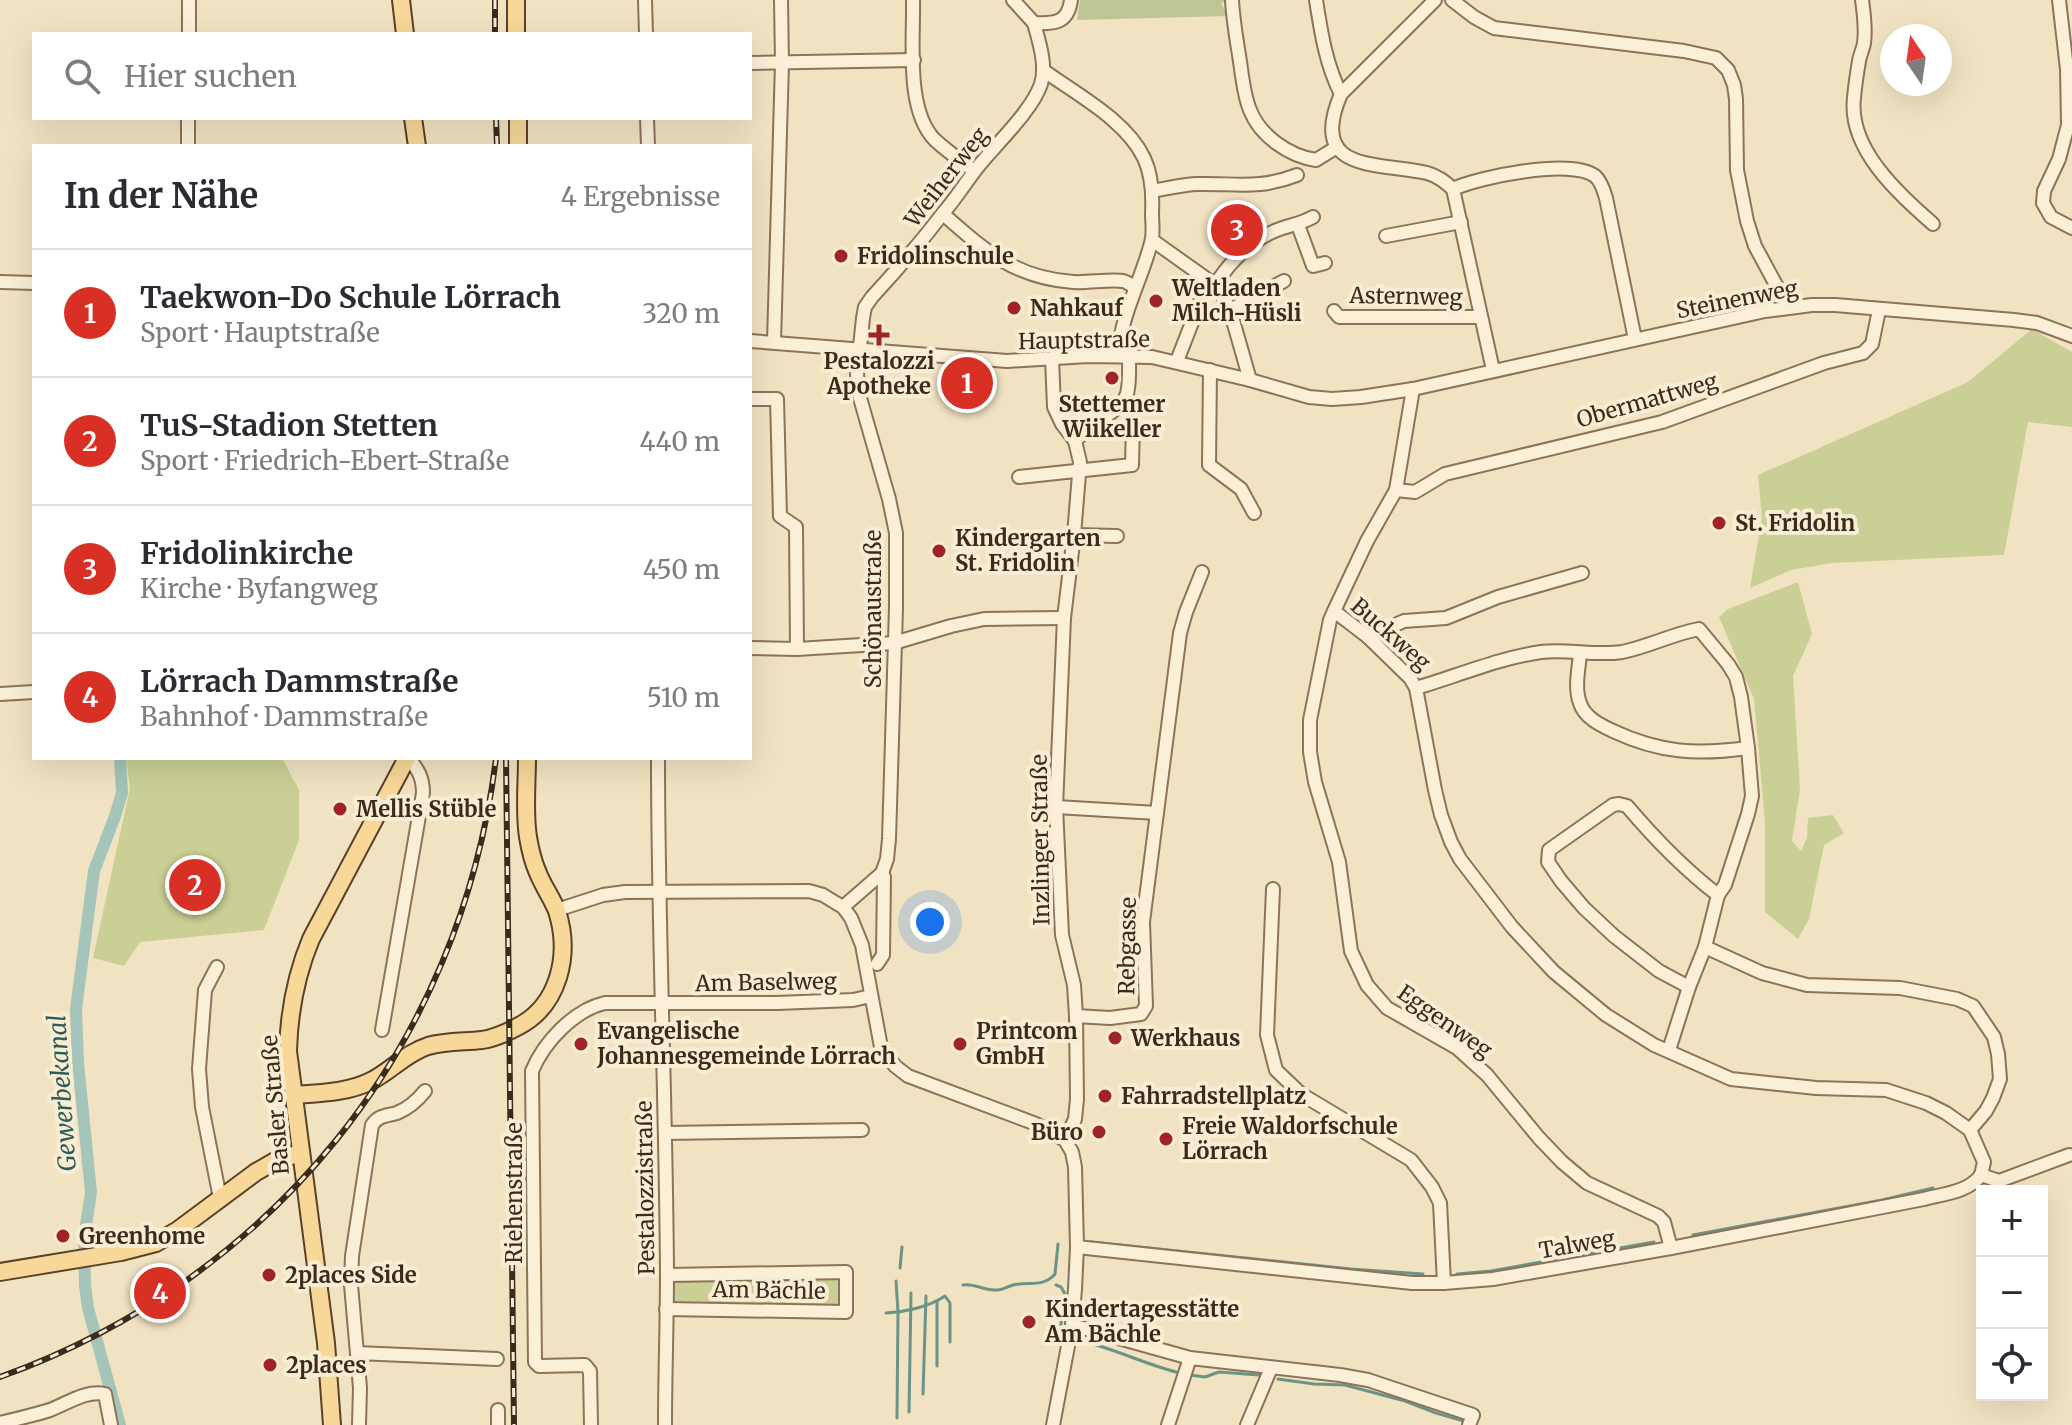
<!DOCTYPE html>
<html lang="de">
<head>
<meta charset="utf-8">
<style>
	:root { --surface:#fff; --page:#f7f7f7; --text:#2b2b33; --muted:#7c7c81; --line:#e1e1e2; --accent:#d93025 }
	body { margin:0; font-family:Merriweather,serif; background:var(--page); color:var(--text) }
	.controls { position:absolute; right:24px; bottom:24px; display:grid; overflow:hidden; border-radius:0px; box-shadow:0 8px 32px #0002 }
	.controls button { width:72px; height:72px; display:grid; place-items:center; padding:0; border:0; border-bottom:2px solid var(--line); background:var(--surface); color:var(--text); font:40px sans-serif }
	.compass { position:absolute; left:1880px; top:24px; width:72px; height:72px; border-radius:50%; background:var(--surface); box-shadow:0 8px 32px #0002; rotate:347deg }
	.you { position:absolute; left:930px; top:922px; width:28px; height:28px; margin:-20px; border:6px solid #fff; border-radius:50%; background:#1a73e8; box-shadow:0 0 0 12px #1a73e833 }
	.badge { display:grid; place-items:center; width:52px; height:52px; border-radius:50%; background:var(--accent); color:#fff; font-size:26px; font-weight:700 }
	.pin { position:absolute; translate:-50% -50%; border:4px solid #fff; box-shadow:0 2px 8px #0006 }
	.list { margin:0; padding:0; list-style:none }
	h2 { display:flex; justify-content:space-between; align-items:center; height:104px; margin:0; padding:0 32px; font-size:34px }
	h2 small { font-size:26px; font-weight:400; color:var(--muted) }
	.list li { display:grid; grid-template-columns:52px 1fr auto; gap:24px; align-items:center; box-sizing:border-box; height:128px; padding:0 32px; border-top:2px solid var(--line) }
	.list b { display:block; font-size:30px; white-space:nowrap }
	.list p { margin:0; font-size:26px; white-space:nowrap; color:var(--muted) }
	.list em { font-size:26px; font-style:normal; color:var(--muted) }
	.icon { flex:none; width:44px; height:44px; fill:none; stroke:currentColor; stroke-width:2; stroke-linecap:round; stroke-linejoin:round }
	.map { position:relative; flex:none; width:2072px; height:1425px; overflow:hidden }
	.search { position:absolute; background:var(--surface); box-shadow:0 8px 32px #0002; left:32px; top:32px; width:720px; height:88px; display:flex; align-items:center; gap:20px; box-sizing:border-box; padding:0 28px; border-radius:0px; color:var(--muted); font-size:30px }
	.panel { position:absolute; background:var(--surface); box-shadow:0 8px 32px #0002; left:32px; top:144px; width:720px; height:616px; border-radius:0px }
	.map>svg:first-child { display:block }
	.green { fill:#cad095 }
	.cemetery { fill:#bfc495 }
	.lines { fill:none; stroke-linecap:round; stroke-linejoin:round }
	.stream { stroke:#6b9388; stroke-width:3 }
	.canal { stroke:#a5c4ba; stroke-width:12 }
	.minor-casing { stroke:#8d7358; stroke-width:16 }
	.major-casing { stroke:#5a412c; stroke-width:20 }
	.minor { stroke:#fbf0d7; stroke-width:12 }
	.major { stroke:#f7d898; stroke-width:16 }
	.rail-casing { stroke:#3b2b1d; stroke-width:6 }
	.rail { stroke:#f8edd3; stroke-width:3; stroke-dasharray:9; stroke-linecap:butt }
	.poi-dot { fill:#a02426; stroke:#f8edd3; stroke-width:3 }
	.labels { text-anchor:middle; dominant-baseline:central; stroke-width:8; stroke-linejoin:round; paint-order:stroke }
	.street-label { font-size:22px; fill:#3b2b1d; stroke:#f8edd3 }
	.poi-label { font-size:22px; font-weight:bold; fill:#3b2b1d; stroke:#f8edd3; text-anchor:start }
	.water-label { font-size:24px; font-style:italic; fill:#2b5c59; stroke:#f8edd3 }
</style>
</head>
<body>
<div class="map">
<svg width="2072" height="1425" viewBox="0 0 2072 1425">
	<rect width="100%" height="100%" fill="#f1e3c2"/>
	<g class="green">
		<polygon points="2032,329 2072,352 2072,427 2028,422 2004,555 1832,563 1791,570 1750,588 1762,518 1758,475 1968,382"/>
		<polygon points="1798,582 1812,634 1793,676 1800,789 1792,841 1801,851 1807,838 1808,818 1833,815 1844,833 1824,845 1809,919 1798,939 1765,912 1765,823 1754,699 1719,617 1728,609"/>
		<polygon points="126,758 282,758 299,790 299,840 264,930 140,942 124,966 93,958 130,788"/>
		<polygon points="846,1272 846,1312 666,1309 667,1275"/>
	</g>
	<polygon class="cemetery" points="1080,0 1230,0 1230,1 1221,3 1228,16 1077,20"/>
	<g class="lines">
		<g class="stream">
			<polyline points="1693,1235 1882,1200 1933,1188"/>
			<polyline points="1091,1242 1351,1269 1423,1274"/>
			<polyline points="900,1268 902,1247"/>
			<polyline points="1457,1274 1491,1271 1654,1242"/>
			<polyline points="896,1281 898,1312 897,1418"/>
			<path d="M963 1285C974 1283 983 1290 994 1290 1001 1291 1006 1287 1013 1285 1029 1281 1043 1288 1055 1274L1058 1244"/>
			<polyline points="1056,1285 1061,1287 1065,1294 1060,1331 1061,1334"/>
			<path d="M886 1313C905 1312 929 1307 945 1296L950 1303V1342"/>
			<path d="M1086 1342C1117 1350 1145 1364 1176 1372"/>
			<polyline points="937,1366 937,1302"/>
			<polyline points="1190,1375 1205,1377 1219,1372 1259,1375"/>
			<polyline points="1278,1379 1314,1384 1345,1385 1405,1401 1436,1413 1464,1421"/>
			<polyline points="923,1394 926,1296"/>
			<polyline points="909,1412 911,1293"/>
		</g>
		<polyline class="canal" points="120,758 122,793 115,816 94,871 76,1009 78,1063 91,1192 84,1239 85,1285 88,1308 120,1425"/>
		<g class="minor-casing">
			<g id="minor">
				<polyline points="645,0 646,34"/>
				<path d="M913 0C914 39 905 110 935 140 947 151 961 161 974 171"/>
				<path d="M1013 0 1034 23C1055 24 1068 23 1071 0"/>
				<path d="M1232 0C1233 19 1236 37 1239 55 1242 73 1243 93 1250 110 1260 136 1289 156 1316 160L1337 147"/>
				<path d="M1316 0C1321 32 1326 65 1341 94"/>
				<path d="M1435 0 1341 94C1307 173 1377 162 1427 173 1438 176 1445 182 1453 189L1493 370"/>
				<polyline points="1452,0 1474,17 1494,28 1684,51 1716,58 1728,70 1734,85 1736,99 1737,170 1747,221 1755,246 1788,307"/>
				<path d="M1862 0C1864 14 1866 29 1864 43 1863 49 1860 55 1859 61 1857 73 1855 86 1854 98 1848 149 1898 193 1933 224"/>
				<polyline points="2059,0 2067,69 2068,125 2059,159 2044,191 2043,203 2051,217 2072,228"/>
				<polyline points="189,34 189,0"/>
				<polyline points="750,63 914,60"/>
				<path d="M1043 70C1076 94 1126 120 1144 158 1152 175 1153 194 1152 213 1152 222 1154 234 1151 243 1141 281 1121 315 1118 355"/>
				<polyline points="647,118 648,146"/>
				<polyline points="188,146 188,118"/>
				<path d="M1453 189C1479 177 1571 158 1595 176 1601 181 1604 191 1606 198L1635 339"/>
				<path d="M1152 191C1167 188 1182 185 1196 184 1236 183 1258 190 1297 175"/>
				<path d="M943 214C985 251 1015 278 1073 282 1087 283 1111 279 1123 281 1127 282 1131 285 1135 287"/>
				<polyline points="1298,225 1313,266 1325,263"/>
				<polyline points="1386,236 1461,222"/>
				<polyline points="1152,240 1218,287 1230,310 1250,380"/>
				<polyline points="0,282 34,283"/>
				<path d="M1215 285C1230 262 1251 240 1277 230 1290 225 1300 224 1313 217"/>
				<polyline points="1230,310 1284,281"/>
				<polyline points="1334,311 1339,317 1480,317"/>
				<polyline points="750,341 1007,361 1088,356 1152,357 1250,380 1309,397 1332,399 1361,397 1413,389 1765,311 1812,305 1835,305 2014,320 2037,323 2072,336"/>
				<polyline points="774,342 782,63 781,0"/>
				<polyline points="1052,358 1054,407 1062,424 1075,441 1080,462 1074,535 1064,618 1056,807 1062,935 1074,985 1076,1016 1077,1099 1075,1119 1065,1140"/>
				<polyline points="1177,361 1200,302 1211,282"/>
				<polyline points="1210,370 1209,465 1241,489 1254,513"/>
				<polyline points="1413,389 1396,490 1367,541 1334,611 1368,637 1410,678 1416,688 1435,790 1441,815 1451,842 1460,859 1512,927 1554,972 1606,1015 1654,1045 1731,1079 1816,1088 1886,1090 1926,1103 1946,1113 1970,1130 1984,1162 1981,1175"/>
				<polyline points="750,399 777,399 780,516 796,527 797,649"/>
				<path d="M1075 441C1088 426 1121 411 1127 394 1130 382 1129 368 1129 356"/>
				<polyline points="1019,477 1132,465 1133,423 1126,397"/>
				<polyline points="1396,490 1415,492 1445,474 1662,422 1824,363 1863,353 1872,344 1879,310"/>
				<polyline points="1074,535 1117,536"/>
				<polyline points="1334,611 1330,620 1310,720 1310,752 1315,782 1339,862 1351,951 1367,985 1387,1008 1457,1048 1487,1075 1539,1138 1562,1162 1587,1183 1658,1216 1664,1222 1671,1248"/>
				<polyline points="1368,637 1404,621 1446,618 1498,597 1582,573"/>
				<polyline points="750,648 797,649 894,643 951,626 984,619 1064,618"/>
				<path d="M1580 653C1579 668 1574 688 1580 703 1584 717 1600 725 1613 731 1660 753 1697 755 1748 748"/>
				<path d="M1416 688C1457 676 1499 658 1541 652 1568 649 1595 656 1622 652 1648 647 1672 634 1699 629L1728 664 1736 677 1741 697 1748 748 1752 796 1748 814 1725 885 1718 895 1705 947 1689 987 1669 1050"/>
				<polyline points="0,694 34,692"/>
				<path d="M658 758C658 930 666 1102 667 1273 667 1324 665 1374 665 1425"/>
				<polyline points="1056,807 1157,813"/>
				<polyline points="1273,889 1267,1035 1276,1070 1301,1094 1411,1160 1432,1187 1440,1203 1444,1283"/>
				<path d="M843 907 882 873 887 859 889 839 896 608V533L889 499 860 398 857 375 863 318 865 307 872 297C897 270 921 242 944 212 956 198 966 182 977 168 995 145 1032 111 1041 84 1047 65 1039 42 1034 23"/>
				<polyline points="557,910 603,895 625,892 809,891 823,895 836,903 843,907 851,918 862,945 881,1047 895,1066 908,1076 1036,1124 1065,1140 1072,1152 1075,1167 1077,1247 1075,1289 1072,1325 1053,1425"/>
				<polyline points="1705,947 1762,973 1807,985 1900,988 1957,999 1973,1006 1994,1037 1998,1054 2000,1079 1993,1098 1986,1111 1970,1130"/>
				<polyline points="877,964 883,955 884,877 882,873"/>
				<polyline points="217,967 205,990 199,1069 202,1107 220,1198"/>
				<path d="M1689 987 1659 971 1614 936 1584 908 1561 881 1548 862 1549 850 1613 805 1619 804 1627 806C1655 839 1684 869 1718 895"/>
				<polyline points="1076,1016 1110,1018 1141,1014 1146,1006 1143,922 1180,633 1186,612 1202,572"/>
				<path d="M382 1030 423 793C423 777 418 770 409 758"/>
				<polyline points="665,1133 862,1130"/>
				<polyline points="1981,1175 1999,1181 2069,1155"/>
				<path d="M1077 1247 1412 1283H1444L1493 1279 1671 1248 1924 1199C1943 1194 1969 1192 1981 1175"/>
				<polyline points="666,1309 846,1312 846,1272 667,1275"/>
				<polyline points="1072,1325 1190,1358 1340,1375 1368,1380 1473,1415 1469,1425"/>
				<polyline points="357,1353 497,1359"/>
				<polyline points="498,1410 498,1425"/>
				<path d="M0 1423C17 1419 34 1415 50 1410 68 1403 86 1390 105 1394L111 1425"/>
				<path d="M359 1425 360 1388 351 1285 352 1256 372 1125C379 1115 386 1116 397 1113 409 1108 417 1101 425 1091"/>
				<path d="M591 1425 590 1371 585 1365 539 1366 535 1362 532 1071C544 1042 574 1010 605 1003H777L853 1000 871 996"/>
				<polyline points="1168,1425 1190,1358"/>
				<polyline points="1247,1425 1271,1368"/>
			</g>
		</g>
		<g class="major-casing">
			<g id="major">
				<polyline points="401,0 405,34"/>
				<polyline points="516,0 516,34"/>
				<polyline points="413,118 417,146"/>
				<polyline points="518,118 518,146"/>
				<path d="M293 1095C319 1093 347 1093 371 1081 391 1071 406 1053 428 1046 446 1041 464 1042 482 1040 494 1038 506 1033 517 1027 559 1006 571 955 557 911 552 898 543 886 538 873 533 862 530 849 528 837 524 812 527 784 527 758"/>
				<polyline points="0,1272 121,1252 156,1243 178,1230 256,1172 277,1160 301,1153"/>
				<path d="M332 1425 326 1343 288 1051C289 1012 296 975 311 939L407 758"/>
			</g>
		</g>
		<use href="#minor" class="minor"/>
		<use href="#major" class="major"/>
		<g class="rail-casing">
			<g id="rail">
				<polyline points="495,0 495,34"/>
				<polyline points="496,118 497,146"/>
				<polyline points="506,758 514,1425"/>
				<path d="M0 1377C273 1279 461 1046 496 758"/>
			</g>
		</g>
		<use href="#rail" class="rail"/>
	</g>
	<g class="poi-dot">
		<circle cx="841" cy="256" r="8"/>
		<circle cx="1156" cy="301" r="8"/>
		<circle cx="1014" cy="308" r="8"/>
		<path d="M875 323h8v8h8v8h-8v8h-8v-8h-8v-8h8z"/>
		<circle cx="1112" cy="378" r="8"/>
		<circle cx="1719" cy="523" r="8"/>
		<circle cx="939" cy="551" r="8"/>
		<circle cx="340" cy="809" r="8"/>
		<circle cx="1115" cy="1038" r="8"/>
		<circle cx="581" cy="1044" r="8"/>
		<circle cx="960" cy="1044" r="8"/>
		<circle cx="1105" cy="1096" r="8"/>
		<circle cx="1099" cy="1132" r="8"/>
		<circle cx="1166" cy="1139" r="8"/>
		<circle cx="63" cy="1236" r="8"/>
		<circle cx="269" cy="1275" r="8"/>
		<circle cx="1029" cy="1322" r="8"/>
		<circle cx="270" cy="1365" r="8"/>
	</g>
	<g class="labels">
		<g class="street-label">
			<text transform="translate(946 177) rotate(-52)">Weiherweg</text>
			<text transform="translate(1406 296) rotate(1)">Asternweg</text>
			<text transform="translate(1737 299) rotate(-11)">Steinenweg</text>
			<text transform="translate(1084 340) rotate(-1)">Hauptstraße</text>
			<text transform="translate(1647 400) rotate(-16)">Obermattweg</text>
			<text transform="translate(873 609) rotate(-90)">Schönaustraße</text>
			<text transform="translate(1391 634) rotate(41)">Buckweg</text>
			<text transform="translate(1040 840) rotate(-91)">Inzlinger Straße</text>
			<text transform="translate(1127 946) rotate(-89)">Rebgasse</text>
			<text transform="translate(766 982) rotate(-1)">Am Baselweg</text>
			<text transform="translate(1445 1021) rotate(35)">Eggenweg</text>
			<text transform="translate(275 1105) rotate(-95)">Basler Straße</text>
			<text transform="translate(645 1188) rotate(-91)">Pestalozzistraße</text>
			<text transform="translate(514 1193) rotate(-90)">Riehenstraße</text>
			<text transform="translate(1577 1244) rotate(-10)">Talweg</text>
			<text transform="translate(769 1290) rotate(1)">Am Bächle</text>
		</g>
		<g class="poi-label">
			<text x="857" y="256">Fridolinschule</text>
			<text x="1172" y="288">Weltladen<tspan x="1172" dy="25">Milch-Hüsli</tspan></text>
			<text x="1030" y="308">Nahkauf</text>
			<text x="879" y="361" text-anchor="middle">Pestalozzi<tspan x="879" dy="25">Apotheke</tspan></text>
			<text x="1112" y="404" text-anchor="middle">Stettemer<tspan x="1112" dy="25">Wiikeller</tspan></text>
			<text x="1735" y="523">St. Fridolin</text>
			<text x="955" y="538">Kindergarten<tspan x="955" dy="25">St. Fridolin</tspan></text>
			<text x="356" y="809">Mellis Stüble</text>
			<text x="597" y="1031">Evangelische<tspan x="597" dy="25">Johannesgemeinde Lörrach</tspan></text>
			<text x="976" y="1031">Printcom<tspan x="976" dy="25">GmbH</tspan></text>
			<text x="1131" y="1038">Werkhaus</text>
			<text x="1121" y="1096">Fahrradstellplatz</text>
			<text x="1182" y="1126">Freie Waldorfschule<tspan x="1182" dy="25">Lörrach</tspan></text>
			<text x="1083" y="1132" text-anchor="end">Büro</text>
			<text x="79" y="1236">Greenhome</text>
			<text x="285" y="1275">2places Side</text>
			<text x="1045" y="1309">Kindertagesstätte<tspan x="1045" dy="25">Am Bächle</tspan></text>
			<text x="286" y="1365">2places</text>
		</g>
		<g class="water-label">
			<text transform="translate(62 1093) rotate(-94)">Gewerbekanal</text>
		</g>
	</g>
</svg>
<div class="controls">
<button>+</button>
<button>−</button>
<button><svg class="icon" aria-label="locate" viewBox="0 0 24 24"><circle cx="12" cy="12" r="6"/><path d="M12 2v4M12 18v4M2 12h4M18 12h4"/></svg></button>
</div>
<svg class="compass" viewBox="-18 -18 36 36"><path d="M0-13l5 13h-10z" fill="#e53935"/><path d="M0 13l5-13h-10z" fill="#7c7c81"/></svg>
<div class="you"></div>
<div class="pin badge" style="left:967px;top:383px">1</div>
<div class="pin badge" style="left:195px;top:885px">2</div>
<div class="pin badge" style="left:1237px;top:230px">3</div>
<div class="pin badge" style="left:160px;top:1293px">4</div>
<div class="search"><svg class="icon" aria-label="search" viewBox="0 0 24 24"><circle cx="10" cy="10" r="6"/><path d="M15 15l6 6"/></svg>Hier suchen</div>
<section class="panel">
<h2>In der Nähe<small>4 Ergebnisse</small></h2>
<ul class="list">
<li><span class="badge">1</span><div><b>Taekwon-Do Schule Lörrach</b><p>Sport · Hauptstraße</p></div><em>320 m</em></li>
<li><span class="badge">2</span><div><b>TuS-Stadion Stetten</b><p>Sport · Friedrich-Ebert-Straße</p></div><em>440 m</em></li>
<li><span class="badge">3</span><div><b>Fridolinkirche</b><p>Kirche · Byfangweg</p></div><em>450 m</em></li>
<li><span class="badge">4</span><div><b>Lörrach Dammstraße</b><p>Bahnhof · Dammstraße</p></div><em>510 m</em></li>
</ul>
</section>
</div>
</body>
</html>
